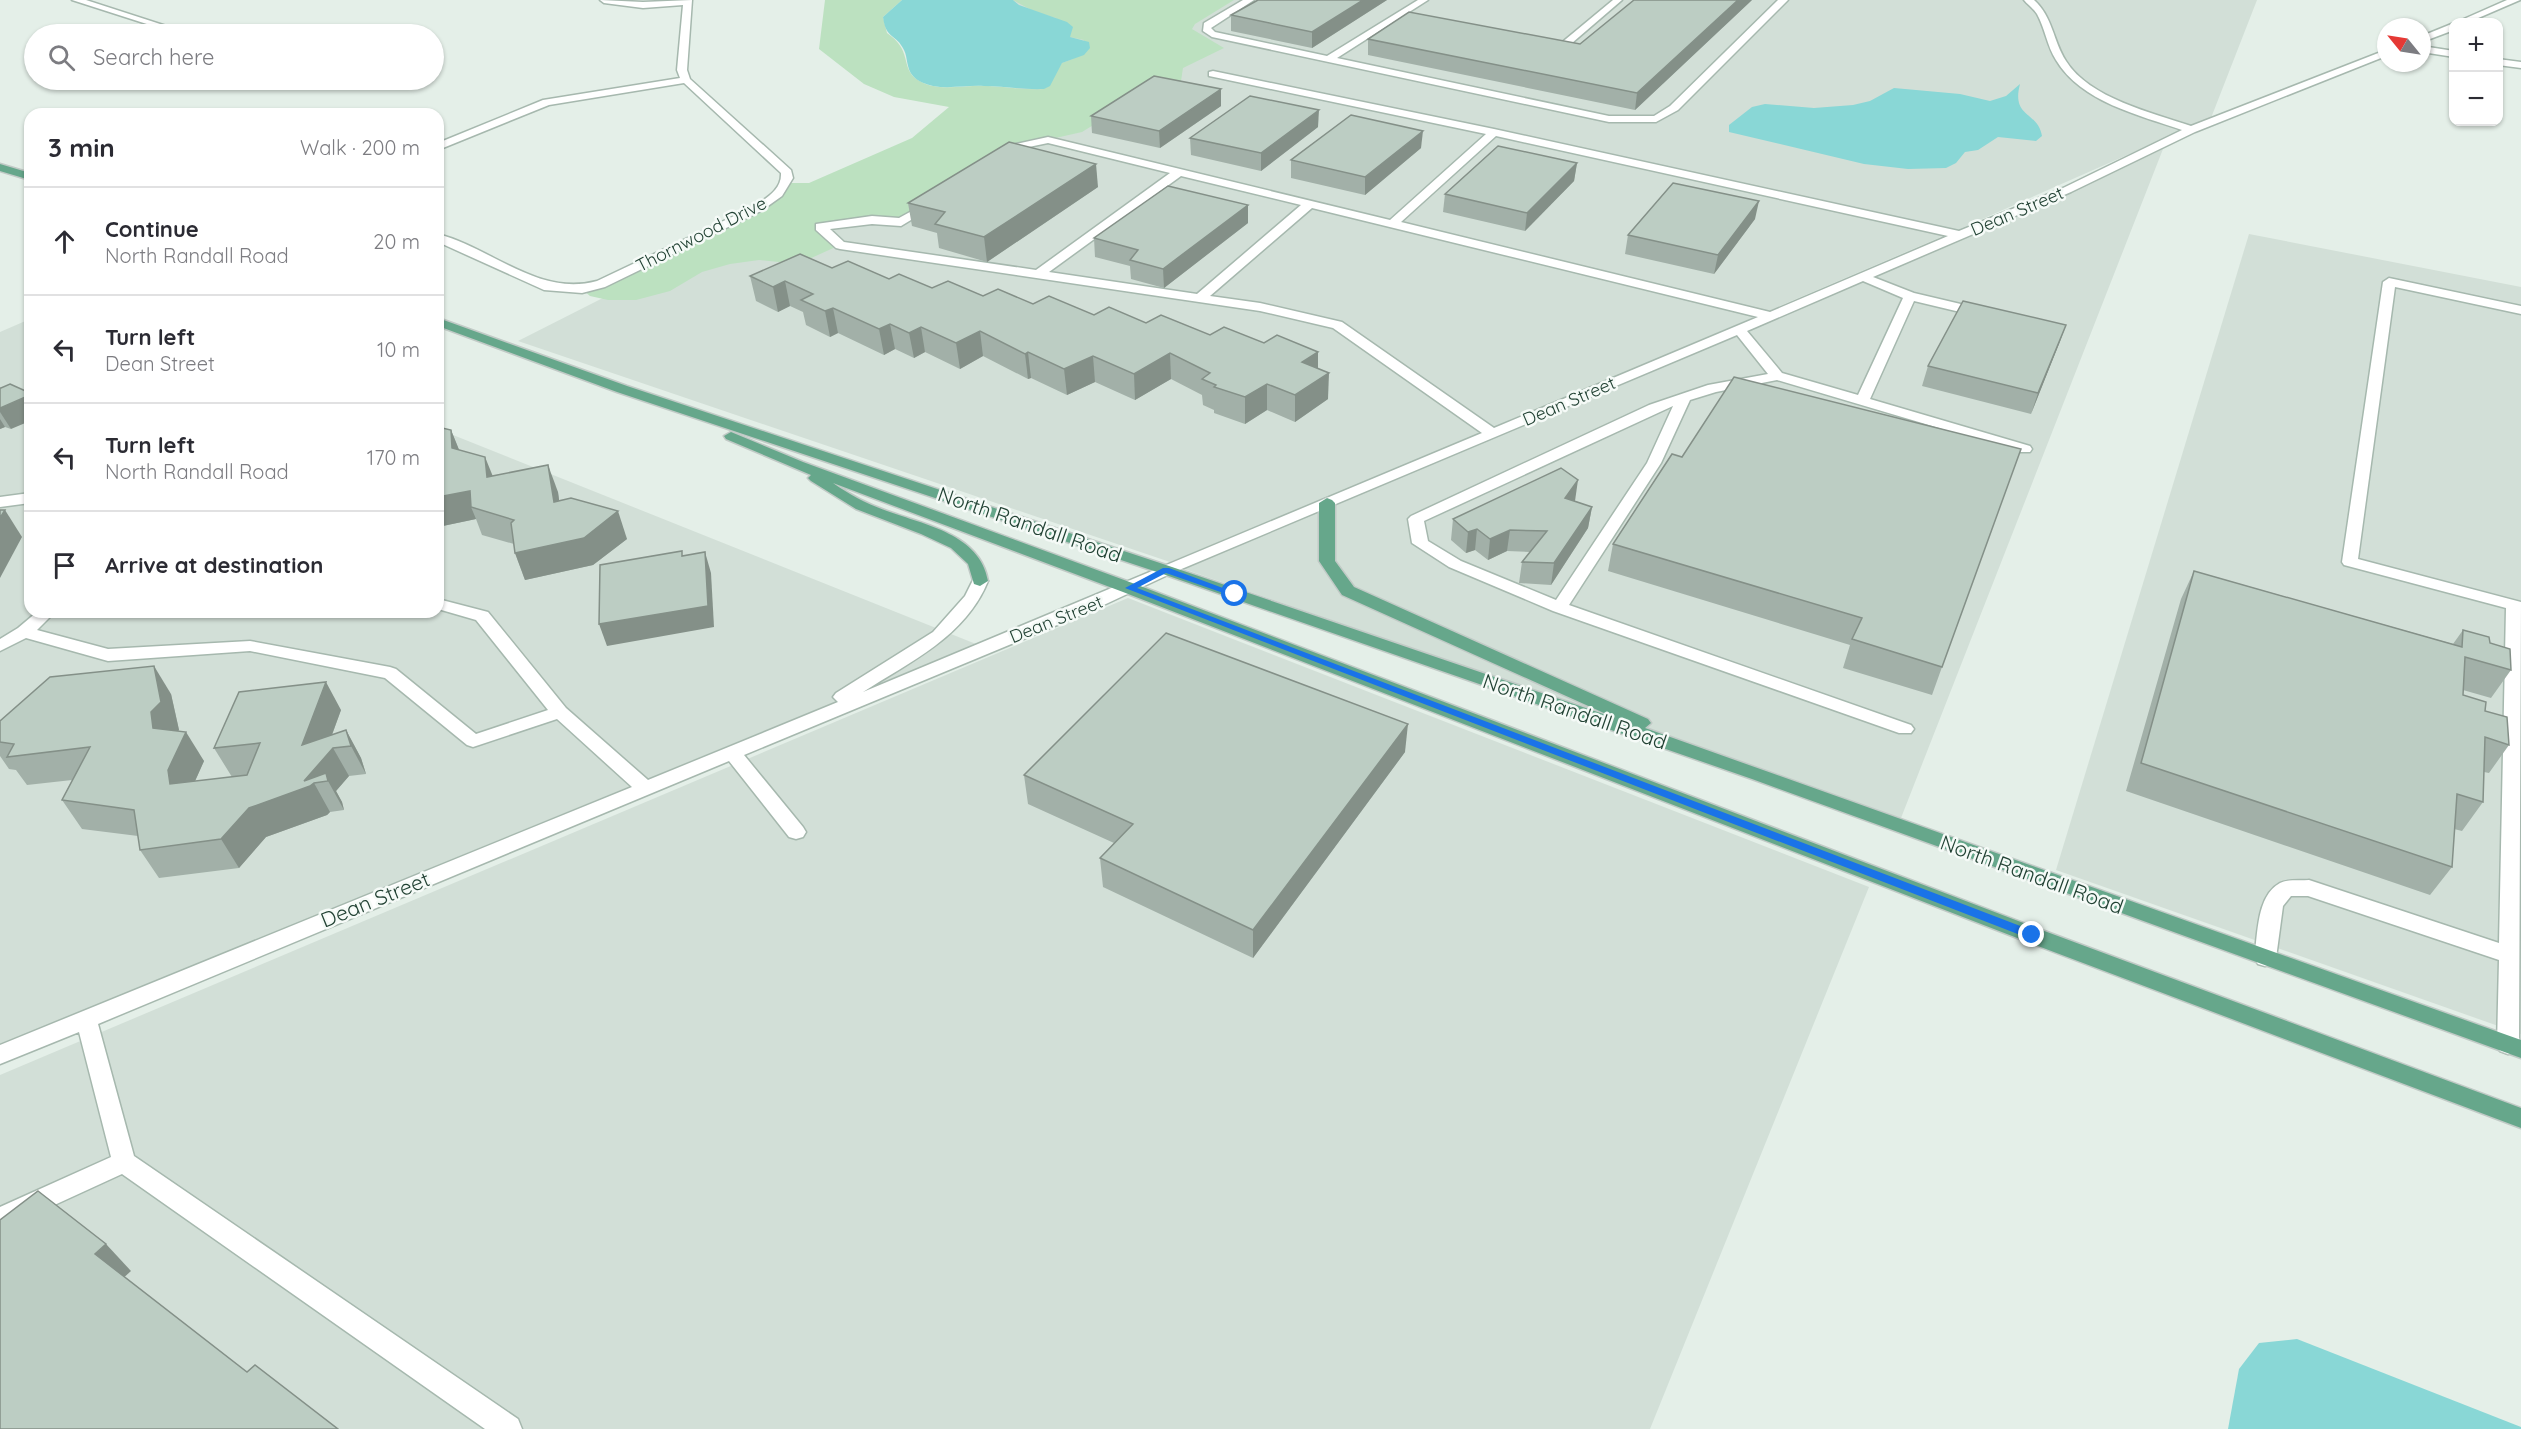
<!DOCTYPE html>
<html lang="en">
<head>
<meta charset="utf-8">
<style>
	:root { --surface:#fff; --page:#f2f2f3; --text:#2b2b33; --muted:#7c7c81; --line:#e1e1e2 }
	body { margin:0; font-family:Quicksand,sans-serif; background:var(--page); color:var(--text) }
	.controls { position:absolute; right:18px; top:18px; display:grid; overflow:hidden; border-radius:12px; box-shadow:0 2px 4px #0004 }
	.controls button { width:54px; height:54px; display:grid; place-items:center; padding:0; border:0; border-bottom:2px solid var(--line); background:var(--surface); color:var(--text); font:30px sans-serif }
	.compass { position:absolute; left:2377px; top:18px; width:54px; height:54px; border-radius:50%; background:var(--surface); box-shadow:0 2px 4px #0004; rotate:300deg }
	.stop { position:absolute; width:18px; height:18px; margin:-14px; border:4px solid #1a73e8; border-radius:50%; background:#fff }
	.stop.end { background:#1a73e8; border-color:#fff; box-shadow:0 2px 6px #0008 }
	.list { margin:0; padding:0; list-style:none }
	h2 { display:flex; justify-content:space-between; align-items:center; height:78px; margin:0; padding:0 24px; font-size:26px }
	h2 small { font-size:20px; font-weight:400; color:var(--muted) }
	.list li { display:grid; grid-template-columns:39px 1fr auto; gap:18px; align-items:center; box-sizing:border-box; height:108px; padding:0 24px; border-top:2px solid var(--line) }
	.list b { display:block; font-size:22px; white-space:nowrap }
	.list p { margin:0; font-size:20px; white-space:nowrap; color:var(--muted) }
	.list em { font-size:20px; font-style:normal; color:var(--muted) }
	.icon { flex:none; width:33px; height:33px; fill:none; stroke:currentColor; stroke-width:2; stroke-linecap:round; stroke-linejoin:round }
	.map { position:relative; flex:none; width:2521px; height:1429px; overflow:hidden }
	.search { position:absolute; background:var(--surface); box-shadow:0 2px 4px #0004; left:24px; top:24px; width:420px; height:66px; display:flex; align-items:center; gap:15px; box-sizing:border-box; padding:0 21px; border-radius:33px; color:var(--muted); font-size:22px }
	.panel { position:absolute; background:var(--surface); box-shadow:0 2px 4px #0004; left:24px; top:108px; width:420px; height:510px; border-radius:18px }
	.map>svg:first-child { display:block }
	.built { fill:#d2dfd7 }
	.green { fill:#bce1c0 }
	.water { fill:#89d7d6 }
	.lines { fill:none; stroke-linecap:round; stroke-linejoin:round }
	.minor-casing { stroke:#a6b8ae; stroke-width:3 }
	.major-casing { stroke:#c1cac6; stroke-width:3 }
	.minor { fill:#fff; fill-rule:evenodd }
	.major { fill:#66a78b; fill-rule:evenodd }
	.wall { fill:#a2b0a8 }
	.shaded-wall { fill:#849088 }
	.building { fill:#bccdc3; stroke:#849088; stroke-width:1.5 }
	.route { fill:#1a73e8 }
	.labels { text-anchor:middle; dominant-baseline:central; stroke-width:5; stroke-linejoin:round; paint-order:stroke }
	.far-street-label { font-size:18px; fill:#224234; stroke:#f5faf7 }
	.street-label { font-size:21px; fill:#224234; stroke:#f5faf7 }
</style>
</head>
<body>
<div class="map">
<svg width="2521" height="1429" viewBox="0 0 2521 1429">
	<rect width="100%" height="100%" fill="#e4efe8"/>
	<g class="built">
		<polygon points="1003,0 2257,0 2211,118 1955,231 1481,434 1170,562 518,341 1033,80"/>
		<polygon points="2163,149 1901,818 1184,569 1733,337"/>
		<polygon points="2249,234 2521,287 2521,1034 2056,870"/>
		<polygon points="30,319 30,612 438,612 438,429 976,644 0,1045 0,332"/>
		<polygon points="1128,598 1869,887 1650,1429 0,1429 0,1075"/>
	</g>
	<path class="green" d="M825 0H902L883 17 887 33C912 50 901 66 915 78 935 94 965 84 988 86 1007 87 1025 90 1044 89L1062 63 1073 59 1084 40 1070 37V33L1056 18 1035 12 1013 0H1234L1195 24 1192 29 1224 48 1183 68 1181 81 1103 119 1082 132 1020 146 901 222 821 227 840 245 798 264 759 260 730 264 702 272 670 291 636 300H608L590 296 582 289 757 209 786 183H809L912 138 949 107 894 97 864 84 819 49Z"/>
	<g class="water">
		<path d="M902 0H1013L1019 5 1067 22 1073 27 1070 37 1089 42 1090 48 1084 55 1062 63 1050 86 1044 89C1023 90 1004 86 984 86 967 85 950 89 933 86 926 84 918 82 913 76 906 68 908 58 904 50 896 33 886 40 883 17Z"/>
		<path d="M2020 84C2011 118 2038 111 2042 136L2036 141 1998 137 1978 150 1965 152 1956 163 1946 168 1908 169 1864 164 1729 132V125L1752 107 1765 104 1814 108 1853 105 1870 101 1894 88 1960 94 1990 101 2006 96Z"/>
		<polygon points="2297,1339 2521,1427 2521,1429 2228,1429 2239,1369 2259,1343"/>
	</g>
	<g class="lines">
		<g class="minor-casing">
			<g id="minor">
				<polygon points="72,0 86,0 191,34 178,34"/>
				<path d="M600 0 643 2 692 0 687 70 690 79 791 170 793 178 782 196 761 211 605 287 582 293 544 290 438 242V234C492 248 538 297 597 281L753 207C766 198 782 190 781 173L684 83 549 105 438 150V143L543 100 680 78 677 70 683 5 643 8 604 3Z"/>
				<polygon points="1243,0 1254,0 1211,28 1215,32 1327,56 1418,0 1428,0 1337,58 1609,116 1654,116 1670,106 1778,0 1788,0 1678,110 1656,122 1609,122 1212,37 1203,31 1204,23"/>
				<polygon points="1613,0 1622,0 1565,49 1542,44 1547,41 1560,44"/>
				<path d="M2024 0H2034C2053 17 2053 41 2066 61 2089 98 2152 113 2191 126L2386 50V56L2195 132 2071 192 1873 277 1914 293 1986 310 1987 313 1981 317 1914 301 1870 399 2030 446 2032 449 2030 452H2020L1777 380 1716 392 1690 400 1661 463 1569 605 1911 725 1914 729 1911 733H1899L1553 611 1449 567 1412 543 1408 519 1411 516 1649 405 1708 385 1768 374 1737 335 1172 573 1091 611 744 755 803 827 806 832 803 837 796 839 789 837 729 761 98 1024 134 1156 518 1419 522 1429H485L122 1174 0 1230V1207L111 1157 79 1032 0 1064V1045L632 787 557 719 473 747 467 745 385 678 250 651 108 661 26 638 0 651V639L18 628 37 612H55L37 630 108 649 250 641 390 667 396 669 476 734 548 710 476 620 438 609V599L488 612 566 708 648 780 838 702 833 697 836 693 933 632 965 596 974 578 980 576 988 581C966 636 910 662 863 692L1482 433 1333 328 1260 311 840 249 836 248 816 230V224L872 216 899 218 930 201 936 204 934 206 901 226 872 224 830 229 844 242 1036 270 1170 173 1048 143 1024 148 1005 160H997V156L1016 144 1048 137 1390 220 1486 134 1209 76V72L1213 71 1494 129 1959 231 2063 188 2182 130C2139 115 2081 102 2056 60 2047 46 2045 28 2037 14 2033 8 2028 5 2024 0ZM1496 136 1948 236 1770 312 1401 222ZM1181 176 1301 205 1197 294 1049 272ZM1312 208 1758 317 1494 428 1342 322 1260 303 1210 296ZM1863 281 1903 298 1858 395 1782 373 1747 331ZM1673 406 1647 463 1556 600 1461 561 1428 541 1424 521Z"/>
				<polygon points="2507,0 2520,0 2469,22 2457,22"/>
				<polygon points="2454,23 2454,30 2422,42 2422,36"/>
				<polygon points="2422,46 2454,51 2454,57 2422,52"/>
				<polygon points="2498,59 2521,62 2521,68 2498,65"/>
				<path d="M2389 278 2521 306V314L2395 287 2358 559 2521 602 2519 1045 2516 1051 2508 1054 2500 1051 2497 1045 2499 960 2308 896H2291L2283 906 2276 958 2272 964 2265 966 2258 964 2254 958C2258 935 2256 896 2280 883 2288 879 2300 881 2309 880L2499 943 2506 608 2344 565 2342 562 2383 282Z"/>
				<polygon points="30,493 30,503 0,507 0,497"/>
			</g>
		</g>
		<g class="major-casing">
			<g id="major">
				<polygon points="0,164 30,173 30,180 0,171"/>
				<polygon points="438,318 627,386 1172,567 1615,718 1342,595 1319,561 1319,503 1327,498 1332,500 1335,503 1335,561 1354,587 1648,719 1651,723 1645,728 2521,1040 2521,1058 1752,779 1160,573 617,392 438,326"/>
				<path d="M731 432 803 462 1135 584 2039 929 2521 1108V1128L2025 941 1123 592 833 483C850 495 867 504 887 511 925 525 980 534 988 581L980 586 974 584 968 564 951 548 921 534 856 509 811 481 808 478 811 475 726 439 724 436Z"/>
			</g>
		</g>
		<use href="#minor" class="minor"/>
		<use href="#major" class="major"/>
	</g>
	<g class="wall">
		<polygon points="1258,0 1387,0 1312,48 1231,31 1231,15"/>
		<polygon points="1752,0 1635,110 1368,55 1368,39 1580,44"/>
		<polygon points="1221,89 1221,106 1160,148 1092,133 1091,116"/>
		<polygon points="1318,127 1261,171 1191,155 1190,138"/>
		<polygon points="1421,148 1365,195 1291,178 1291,160"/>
		<polygon points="1577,163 1574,181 1525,231 1443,212 1445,194"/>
		<polygon points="1098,187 987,262 939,248 937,233 912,226 908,203"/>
		<polygon points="1755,219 1714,274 1625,254 1628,235"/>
		<polygon points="1248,223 1164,288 1131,279 1130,266 1095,257 1094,238"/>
		<polygon points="832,268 889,279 932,288 1033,304 1210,335 1318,369 1328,399 1295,422 1267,410 1245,424 1214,413 1214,410 1203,405 1202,395 1171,379 1135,400 1095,382 1067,395 1031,378 1028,379 983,356 960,369 925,352 914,358 895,349 884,355 838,333 830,337 806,325 803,312 790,306 778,312 756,301 750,276"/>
		<polygon points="2066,325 2031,414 1922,386 1928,366"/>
		<polygon points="0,388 11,429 5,427 0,429"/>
		<polygon points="451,430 459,450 493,476 558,492 559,501 627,539 593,565 525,580 515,553 514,544 482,535 476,519 438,527"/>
		<polygon points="1672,454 1942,667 1932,695 1843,668 1850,645 1608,571 1613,544"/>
		<polygon points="1575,501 1592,507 1588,528 1551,585 1519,583 1522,562 1530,552 1507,551 1488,560 1475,550 1466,553 1451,540 1453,519"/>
		<polygon points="2194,571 2453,644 2463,630 2490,643 2511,670 2491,698 2463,690 2463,695 2485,711 2509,745 2489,773 2484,772 2483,802 2462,831 2454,829 2452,867 2430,895 2126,791 2181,599"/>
		<polygon points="171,694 179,730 178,731 204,761 195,781 232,777 214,748 341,710 332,735 346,730 361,758 366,774 349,776 336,791 342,802 344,810 330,812 327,815 266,837 239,868 159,878 140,850 138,836 82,829 62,800 72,780 27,785 16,770 9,769 0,756 0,721"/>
		<polygon points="1405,752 1253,958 1103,887 1100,858 1114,843 1028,804 1024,775"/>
	</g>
	<g class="shaded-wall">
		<polygon points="1363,0 1387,0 1312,48 1312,32"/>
		<polygon points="1738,0 1752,0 1635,110 1637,93"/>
		<polygon points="1221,89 1221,106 1160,148 1159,131"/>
		<polygon points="1319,110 1318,127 1261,171 1261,153"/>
		<polygon points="1423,131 1421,148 1365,195 1365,177"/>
		<polygon points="1577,163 1574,181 1525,231 1527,213"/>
		<polygon points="1096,164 1098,187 987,262 984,237"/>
		<polygon points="1759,201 1755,219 1714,274 1718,255"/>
		<polygon points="1248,205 1248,223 1164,288 1163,269"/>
		<polygon points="785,281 790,306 778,312 773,287"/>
		<polygon points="833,308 838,333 830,337 825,311"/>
		<polygon points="890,324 895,349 884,355 879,329"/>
		<polygon points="2066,325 2059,344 2031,414 2038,393"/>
		<polygon points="921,327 925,352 914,358 909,333"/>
		<polygon points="980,331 983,356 960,369 956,343"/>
		<polygon points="1028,352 1031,378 1028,379 1025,354"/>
		<polygon points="1318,352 1318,377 1302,362"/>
		<polygon points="1170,353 1171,379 1135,400 1134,374"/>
		<polygon points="1093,356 1095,382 1067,395 1064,369"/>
		<polygon points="1329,373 1328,399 1295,422 1295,395"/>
		<polygon points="1267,384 1267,410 1245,424 1245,397"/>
		<polygon points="30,395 30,421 11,429 0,412 0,408"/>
		<polygon points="0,419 5,427 0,429"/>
		<polygon points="451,430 462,457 452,448"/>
		<polygon points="485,457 496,484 487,477"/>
		<polygon points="548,465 558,492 563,529 554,502"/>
		<polygon points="1578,480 1575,501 1561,519 1565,498"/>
		<polygon points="470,491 471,507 476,519 438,527 438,497"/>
		<polygon points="1592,507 1588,528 1551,585 1554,563"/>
		<polygon points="5,510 22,537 0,578 0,518"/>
		<polygon points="618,511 627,539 593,565 525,580 515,553"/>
		<polygon points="1477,529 1475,550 1466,553 1468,532"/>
		<polygon points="1510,530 1507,551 1488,560 1490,539"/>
		<polygon points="705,552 711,573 714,627 607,646 599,624"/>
		<polygon points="154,666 171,694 179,730 169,740 153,728 151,712"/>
		<polygon points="326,682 341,710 323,759 333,748 349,776 336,791 342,802 344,810 328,781 314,783 330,812 327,815 266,837 239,868 221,839 249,808 304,781 302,745"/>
		<polygon points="1408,724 1405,752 1253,958 1253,930"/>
		<polygon points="346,730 361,758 366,774 351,746"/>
		<polygon points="186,732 204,761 187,799 170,784 168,770"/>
		<polygon points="106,1244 131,1271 120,1281 95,1254"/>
	</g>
	<g class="building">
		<polygon points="1258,0 1363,0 1312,32 1231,15"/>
		<polygon points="1634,0 1738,0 1637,93 1368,39 1409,12 1580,44"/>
		<polygon points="1154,76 1221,89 1159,131 1091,116"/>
		<polygon points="1250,96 1319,110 1261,153 1190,138"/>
		<polygon points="1351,115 1423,131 1365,177 1291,160"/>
		<polygon points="1009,142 1096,164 984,237 935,224 945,212 908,203"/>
		<polygon points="1498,146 1577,163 1527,213 1445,194"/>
		<polygon points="1673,183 1759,201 1718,255 1628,235"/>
		<polygon points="1168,186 1248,205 1163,269 1130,260 1138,250 1094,238"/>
		<polygon points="800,254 832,268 848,261 889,279 899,274 932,288 948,281 983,296 998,289 1033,304 1049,296 1094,315 1109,307 1146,323 1161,315 1210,335 1224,327 1264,343 1277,335 1318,352 1302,362 1329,373 1295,395 1267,384 1245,397 1214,387 1216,385 1202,379 1210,373 1170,353 1134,374 1093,356 1064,369 1028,352 1025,354 980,331 956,343 921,327 909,333 890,324 879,329 833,308 825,311 801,300 813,294 785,281 773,287 750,276"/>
		<polygon points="1963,301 2066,325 2038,393 1928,366"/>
		<polygon points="1734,377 2021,449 1942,667 1852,639 1862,618 1613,544 1672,454 1682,457"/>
		<polygon points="10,384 30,393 30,395 0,408 0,388 1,388"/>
		<polygon points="438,427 451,430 452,448 485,457 487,477 548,465 554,502 571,498 618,511 584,538 515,553 511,523 514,520 471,507 470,491 438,497"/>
		<polygon points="1561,468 1578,480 1565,498 1592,507 1554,563 1522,562 1547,531 1510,530 1490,539 1477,529 1468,532 1453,519"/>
		<polygon points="0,510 5,510 0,518"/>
		<polygon points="682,551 682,556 705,552 708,606 599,624 600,565"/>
		<polygon points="2194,571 2462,647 2463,630 2489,637 2490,643 2510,649 2511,670 2465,657 2463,695 2486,702 2485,711 2507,717 2509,745 2485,737 2483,802 2457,794 2452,867 2141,763"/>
		<polygon points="1166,633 1408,724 1253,930 1100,858 1133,824 1024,775"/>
		<polygon points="154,666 161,702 151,712 153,728 186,732 168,770 170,784 247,775 260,743 214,748 239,692 326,682 302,745 346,730 351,746 333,748 304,781 326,773 328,781 314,783 310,786 249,808 221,839 140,850 134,810 62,800 90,747 7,757 14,744 0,742 0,721 50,677"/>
		<polygon points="38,1191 106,1244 95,1254 247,1372 255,1365 338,1429 0,1429 0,1220"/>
	</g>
	<polygon class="route" points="1163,568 1169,568 1239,594 1232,596 1166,573 1137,588 2036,932 2038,935 2036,938 2028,938 1125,588"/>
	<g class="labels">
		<g class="far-street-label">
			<text transform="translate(2017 211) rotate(-23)">Dean Street</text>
			<text transform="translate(701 234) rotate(-27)">Thornwood Drive</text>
			<text transform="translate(1569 401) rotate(-23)">Dean Street</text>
			<text transform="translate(1056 619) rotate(-22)">Dean Street</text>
		</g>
		<g class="street-label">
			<text transform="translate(1030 524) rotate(19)">North Randall Road</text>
			<text transform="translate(1575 711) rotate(19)">North Randall Road</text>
			<text transform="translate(2032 874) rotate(20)">North Randall Road</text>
			<text transform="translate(375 899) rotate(-22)">Dean Street</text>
		</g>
	</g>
</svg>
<div class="controls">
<button>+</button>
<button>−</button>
</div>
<svg class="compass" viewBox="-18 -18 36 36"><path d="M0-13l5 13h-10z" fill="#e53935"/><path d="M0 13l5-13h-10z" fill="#7c7c81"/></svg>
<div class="stop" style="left:1235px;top:594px"></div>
<div class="stop end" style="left:2032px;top:935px"></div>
<div class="search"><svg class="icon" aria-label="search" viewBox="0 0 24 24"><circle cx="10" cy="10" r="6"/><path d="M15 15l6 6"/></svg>Search here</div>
<section class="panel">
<h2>3 min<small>Walk · 200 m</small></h2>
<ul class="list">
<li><svg class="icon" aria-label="ahead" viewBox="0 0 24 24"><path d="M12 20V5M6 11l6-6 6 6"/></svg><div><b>Continue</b><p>North Randall Road</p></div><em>20 m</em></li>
<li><svg class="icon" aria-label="left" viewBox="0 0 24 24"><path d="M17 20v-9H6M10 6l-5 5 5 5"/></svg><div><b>Turn left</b><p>Dean Street</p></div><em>10 m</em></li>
<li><svg class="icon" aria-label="left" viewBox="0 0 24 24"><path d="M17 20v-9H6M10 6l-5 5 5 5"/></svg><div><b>Turn left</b><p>North Randall Road</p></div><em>170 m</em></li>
<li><svg class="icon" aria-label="arrive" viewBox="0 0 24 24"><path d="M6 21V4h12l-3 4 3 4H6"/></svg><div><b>Arrive at destination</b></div></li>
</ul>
</section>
</div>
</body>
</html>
